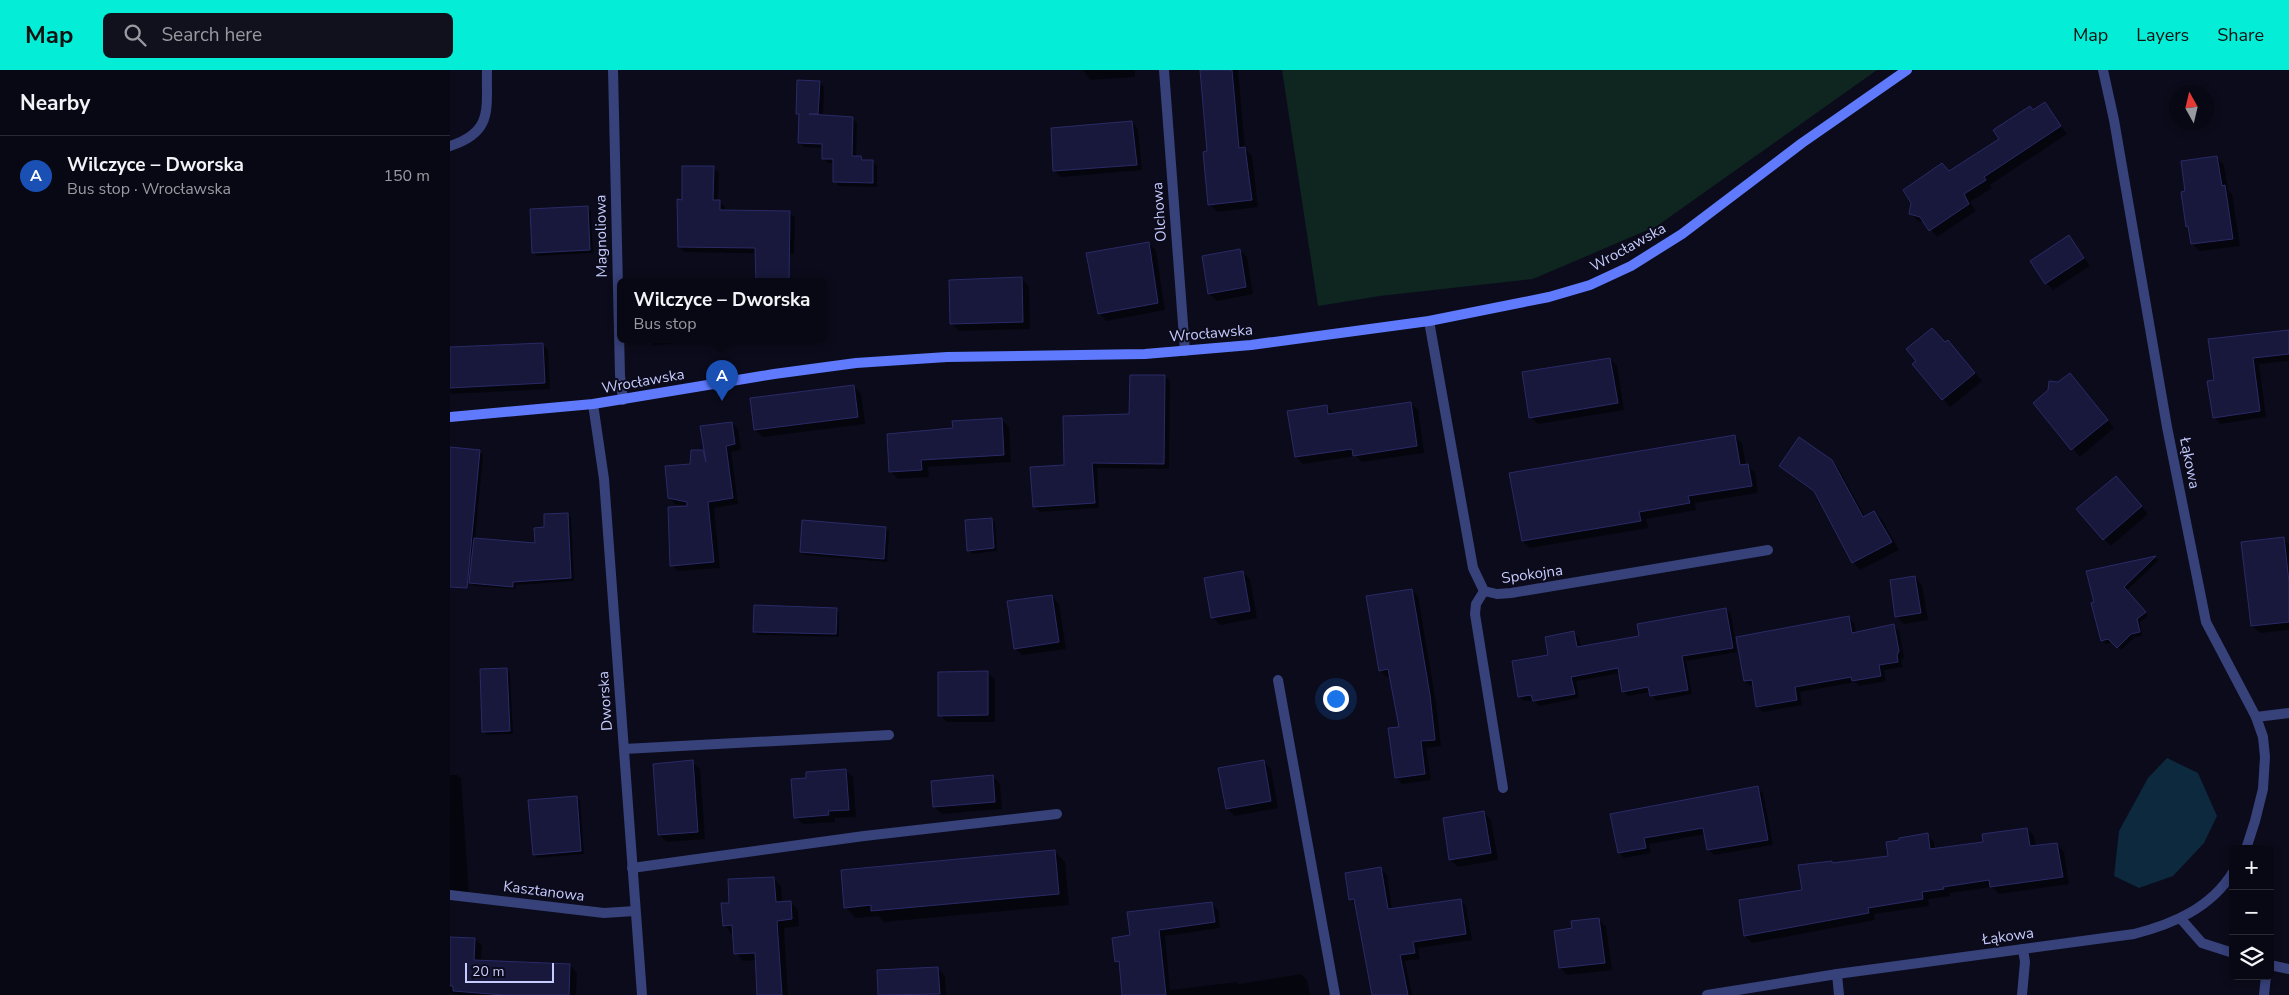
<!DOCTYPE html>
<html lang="en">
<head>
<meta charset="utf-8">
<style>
	:root { --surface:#080814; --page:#11111d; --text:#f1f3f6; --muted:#989aa0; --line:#292934; --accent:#04edd6 }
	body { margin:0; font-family:"Nunito Sans",sans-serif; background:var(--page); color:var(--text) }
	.controls { position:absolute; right:15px; bottom:15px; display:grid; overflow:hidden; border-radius:8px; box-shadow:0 2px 8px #0003 }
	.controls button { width:45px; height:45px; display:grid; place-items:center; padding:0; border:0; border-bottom:1px solid var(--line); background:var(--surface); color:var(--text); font:25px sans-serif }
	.compass { position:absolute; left:1719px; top:15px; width:45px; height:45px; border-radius:50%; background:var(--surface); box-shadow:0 2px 8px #0003; rotate:352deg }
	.scale { position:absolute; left:15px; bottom:12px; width:89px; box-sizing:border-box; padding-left:5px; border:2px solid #c6cbfe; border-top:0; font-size:14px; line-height:18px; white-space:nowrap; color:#c6cbfe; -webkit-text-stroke:4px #0b0b1b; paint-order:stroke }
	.you { position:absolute; left:885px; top:628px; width:18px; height:18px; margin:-12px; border:4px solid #fff; border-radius:50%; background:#1a73e8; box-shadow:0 0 0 8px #1a73e833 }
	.badge { display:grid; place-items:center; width:32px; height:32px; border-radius:50%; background:var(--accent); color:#fff; font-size:16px; font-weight:700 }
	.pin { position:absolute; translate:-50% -41px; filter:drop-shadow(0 1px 2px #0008) }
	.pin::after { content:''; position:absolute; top:26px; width:18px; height:15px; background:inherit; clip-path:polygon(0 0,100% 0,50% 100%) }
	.popup { position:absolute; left:167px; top:208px; width:210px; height:65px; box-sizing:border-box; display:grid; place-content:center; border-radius:8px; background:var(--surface); filter:drop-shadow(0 1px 4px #0005); font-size:16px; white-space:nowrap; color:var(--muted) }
	.popup b { font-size:19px; color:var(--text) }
	.popup::after { content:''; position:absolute; left:50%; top:100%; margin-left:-10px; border:10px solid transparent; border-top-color:var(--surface) }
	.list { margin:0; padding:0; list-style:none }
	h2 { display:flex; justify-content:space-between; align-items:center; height:65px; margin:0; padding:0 20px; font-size:21px }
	h2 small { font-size:16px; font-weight:400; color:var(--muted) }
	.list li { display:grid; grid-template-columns:32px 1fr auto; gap:15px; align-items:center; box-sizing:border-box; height:80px; padding:0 20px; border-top:1px solid var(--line) }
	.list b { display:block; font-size:19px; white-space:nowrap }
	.list p { margin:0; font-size:16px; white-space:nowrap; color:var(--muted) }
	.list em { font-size:16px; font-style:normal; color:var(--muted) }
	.icon { flex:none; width:28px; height:28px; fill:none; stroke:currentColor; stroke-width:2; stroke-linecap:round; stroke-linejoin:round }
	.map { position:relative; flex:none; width:1839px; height:925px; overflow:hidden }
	header { display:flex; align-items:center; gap:30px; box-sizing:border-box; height:70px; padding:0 25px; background:var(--accent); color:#111 }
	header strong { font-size:24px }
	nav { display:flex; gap:28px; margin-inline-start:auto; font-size:18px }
	.search { width:350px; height:45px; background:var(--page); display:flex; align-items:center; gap:12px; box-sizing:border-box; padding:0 18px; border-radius:8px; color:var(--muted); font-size:19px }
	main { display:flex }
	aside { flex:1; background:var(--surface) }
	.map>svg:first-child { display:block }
	.green { fill:#0e2520 }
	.water { fill:#0c293e }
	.shadow { fill:#0007 }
	.building { fill:#18183c; stroke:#2a2a67 }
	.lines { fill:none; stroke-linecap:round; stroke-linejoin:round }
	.lane { stroke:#37417a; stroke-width:10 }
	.street { stroke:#37417a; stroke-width:10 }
	.secondary { stroke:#5f7afd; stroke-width:10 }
	.labels { text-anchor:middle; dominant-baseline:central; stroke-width:4; stroke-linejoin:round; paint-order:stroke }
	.street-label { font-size:15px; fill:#c6cbfe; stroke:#0b0b1b }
</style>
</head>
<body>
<header>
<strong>Map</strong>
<div class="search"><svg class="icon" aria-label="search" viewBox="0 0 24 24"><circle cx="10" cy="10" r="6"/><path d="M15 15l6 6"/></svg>Search here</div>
<nav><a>Map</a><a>Layers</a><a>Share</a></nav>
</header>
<main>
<aside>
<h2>Nearby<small></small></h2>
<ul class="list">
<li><span class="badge" style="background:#1a4fb4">A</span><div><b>Wilczyce – Dworska</b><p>Bus stop · Wrocławska</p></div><em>150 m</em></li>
</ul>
</aside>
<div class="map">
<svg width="1839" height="925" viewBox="0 0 1839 925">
	<rect width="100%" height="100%" fill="#0b0b1b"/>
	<polygon class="green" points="832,0 1427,0 1207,156 1083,209 930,226 868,236"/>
	<polygon class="water" points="1717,688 1748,703 1767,746 1754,773 1723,806 1689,818 1664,806 1669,761 1698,708"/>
	<g class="shadow">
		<polygon points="633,0 685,0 685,7 640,10"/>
		<polygon points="751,0 788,0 795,79 802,86 808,137 767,142 760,134 759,82"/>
		<polygon points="369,12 374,17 373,46 402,48 407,53 406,88 411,87 415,91 422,91 427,96 427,117 389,116 385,112 384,93 378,93 373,88 373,78 354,77 350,73 350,47 347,43"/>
		<polygon points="1595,34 1617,64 1540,115 1542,118 1520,132 1526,141 1487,167 1476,153 1468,151 1460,144 1499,102 1550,69"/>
		<polygon points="682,52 688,59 692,100 611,107 604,100"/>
		<polygon points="1767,88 1774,95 1778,120 1782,124 1790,176 1750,181 1742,174 1740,159 1737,156 1737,122"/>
		<polygon points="263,97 269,102 268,132 275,137 275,142 340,143 345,148 344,184 234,182 229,176 233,131"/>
		<polygon points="138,138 141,141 143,183 87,186 83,182"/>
		<polygon points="1619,167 1640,196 1603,220 1596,213"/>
		<polygon points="699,173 706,181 715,240 656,251 649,243"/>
		<polygon points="789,180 797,187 803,224 767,231 759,224"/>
		<polygon points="572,209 579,216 580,259 509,261 502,254"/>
		<polygon points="1839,261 1839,291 1809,294 1816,347 1770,354 1764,347 1765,311"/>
		<polygon points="199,270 259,270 204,275"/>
		<polygon points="1495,273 1505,279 1532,311 1500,337 1493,329"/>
		<polygon points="92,274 98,280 100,319 2,324 0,322 0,279"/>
		<polygon points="1160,289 1167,296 1174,340 1088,354 1081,347"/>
		<polygon points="715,306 720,311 719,399 647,398 649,438 590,442 584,437 681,345"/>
		<polygon points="1627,312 1664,358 1630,387 1585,333 1608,314"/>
		<polygon points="404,316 411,324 415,354 313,367 305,359"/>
		<polygon points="960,333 968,340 974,383 912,392 906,386 853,394 846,387 876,336 884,344"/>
		<polygon points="552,350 559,357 561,392 478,397 479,407 448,409 440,401 504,359"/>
		<polygon points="282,353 288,359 291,380 281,382 288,434 264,438 270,498 228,501 222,495 237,436 225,434 219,427 241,395 253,381 256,383"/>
		<polygon points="1285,366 1292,374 1296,395 1305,402 1308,423 1245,433 1246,440 1196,449 1198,458 1080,478 1073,471 1061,404"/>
		<polygon points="0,378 29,381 33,385 25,470 86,475 95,458 117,444 121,448 124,511 66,515 66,519 24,516 20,513 23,484 0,482"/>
		<polygon points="1381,391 1389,399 1415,447 1424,442 1432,450 1449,480 1410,500 1403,492 1367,424 1330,396"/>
		<polygon points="1673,415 1698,444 1661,476 1654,469"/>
		<polygon points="541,449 545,453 547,481 522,484 519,480"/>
		<polygon points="436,458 439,461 437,492 354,485 351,481"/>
		<polygon points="1833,469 1839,474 1839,560 1810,563 1802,556"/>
		<polygon points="1706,488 1709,490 1676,521 1698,546 1690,552 1692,566 1685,567 1671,580 1662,572 1656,574 1652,570 1638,502"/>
		<polygon points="793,502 800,509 807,548 770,555 763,547"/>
		<polygon points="1465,507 1472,515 1478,550 1454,554 1446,546"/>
		<polygon points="961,520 968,526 986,633 991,676 976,678 981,710 952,714 946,707 951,658 941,606 936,607 930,600"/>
		<polygon points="602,526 609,534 616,579 572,585 565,578"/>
		<polygon points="386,539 389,542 389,567 308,565 304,562"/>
		<polygon points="1276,539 1281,544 1287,582 1236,591 1242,624 1206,631 1201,622 1178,626 1173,621 1170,603 1126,611 1129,628 1089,636 1084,630 1074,631 1069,626 1100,586 1124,563 1129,568 1131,577 1190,567"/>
		<polygon points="1399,548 1404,553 1406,563 1444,556 1449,561 1454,587 1451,591 1453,597 1434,600 1436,611 1409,616 1405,612 1350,622 1352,635 1313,642 1308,637 1304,615 1300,616 1295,611"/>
		<polygon points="57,599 60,603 63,664 37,665 34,662"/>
		<polygon points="537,602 545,610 545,652 497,652 490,645"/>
		<polygon points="813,691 821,699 828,738 785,746 777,739 770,699"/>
		<polygon points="242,692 250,699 255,769 217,772 209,765"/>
		<polygon points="395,700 403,707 406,747 385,748 385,752 353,754 346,747 357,709"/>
		<polygon points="0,705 7,705 11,708 19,823 0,824"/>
		<polygon points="542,706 550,714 552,739 492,744 484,737 482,712"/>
		<polygon points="1307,718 1313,723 1323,775 1264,785 1258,779 1256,764 1199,774 1201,783 1174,788 1169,782 1162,745"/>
		<polygon points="127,727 130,731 134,784 88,788 84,785"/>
		<polygon points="1034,743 1041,750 1048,790 1008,797 1000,789"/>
		<polygon points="1577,759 1584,766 1586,777 1607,775 1614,782 1619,814 1549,824 1542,817 1500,823 1500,826 1478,829 1479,836 1424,844 1425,850 1302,873 1295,866 1354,821 1382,792 1384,794 1440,787 1477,765 1484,772 1485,780 1534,773"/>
		<polygon points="604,781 615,792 619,835 434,852 428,846 406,848 395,837"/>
		<polygon points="931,799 937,805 942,840 1010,830 1016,836 1022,870 968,878 970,889 955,891 962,925 924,925 906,835 900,829"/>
		<polygon points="324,808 331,816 332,833 341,833 348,840 349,856 334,858 338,925 309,925 306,890 293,891 286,883 284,862 281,863 274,855 281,834"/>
		<polygon points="762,834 768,840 770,858 715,866 720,920 787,912 789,914 851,904 857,910 860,925 673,925 670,896 666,891 681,867"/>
		<polygon points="1148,849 1156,857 1162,900 1117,905 1110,898 1123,859"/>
		<polygon points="0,868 25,869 32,876 31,892 120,895 127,903 126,925 8,925 0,923"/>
		<polygon points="487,898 495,906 496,925 430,925 428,902"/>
	</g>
	<g class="building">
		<polygon points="750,0 782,0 789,78 795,77 802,130 758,135 753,82 757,81"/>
		<polygon points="347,10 370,11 368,44 359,44 403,47 402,86 411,86 412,90 423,90 423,113 383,112 383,89 372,89 372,74 348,73 349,44 346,44"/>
		<polygon points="1595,32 1611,56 1534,107 1536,110 1514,124 1519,134 1479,161 1470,147 1459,144 1461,133 1453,120 1492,93 1499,101 1549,69 1543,60 1580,36 1583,40"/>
		<polygon points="682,51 687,95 603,101 601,58"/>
		<polygon points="1767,86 1772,116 1775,115 1783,169 1741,174 1738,156 1736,157 1731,122 1735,121 1731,91"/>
		<polygon points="232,96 264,96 263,130 270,130 270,140 340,141 339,212 306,212 305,178 228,177 227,129 232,130"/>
		<polygon points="138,136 140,180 82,183 80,139"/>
		<polygon points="1619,165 1634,188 1595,214 1580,191"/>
		<polygon points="699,172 708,233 648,244 636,183"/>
		<polygon points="790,179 796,217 758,224 752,186"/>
		<polygon points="572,207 573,252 500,254 499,210"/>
		<polygon points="1482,258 1495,272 1498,270 1525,303 1492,330 1462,294 1466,291 1456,279"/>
		<polygon points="1839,260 1839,284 1803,288 1810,341 1763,348 1757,311 1764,310 1758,269"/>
		<polygon points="93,273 95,313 0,318 0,277"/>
		<polygon points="1160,288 1168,333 1079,348 1072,302"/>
		<polygon points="1620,303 1658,350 1621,380 1583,333 1598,320 1599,311 1608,312"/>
		<polygon points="680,305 715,305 714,394 642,393 645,433 583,437 580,397 614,395 613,346 679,344"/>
		<polygon points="404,315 408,347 304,360 300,328"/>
		<polygon points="961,332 967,376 903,386 902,379 845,387 837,341 877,335 878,344"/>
		<polygon points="552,348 554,385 471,390 472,400 439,402 437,364 503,358 502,351"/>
		<polygon points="282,352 285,374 276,376 283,428 258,432 264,492 220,496 218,437 237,436 237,432 218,428 215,396 240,394 241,380 253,380 256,392 250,356"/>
		<polygon points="1285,365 1290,395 1298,394 1302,416 1238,426 1240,433 1189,442 1191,451 1072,471 1059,403"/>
		<polygon points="1349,367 1382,390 1413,447 1424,441 1442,472 1402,493 1364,421 1329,396"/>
		<polygon points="0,377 30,380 17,518 0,517"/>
		<polygon points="1666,406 1692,436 1653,470 1626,439"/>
		<polygon points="118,443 121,508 63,512 63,517 19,513 24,468 85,473 84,458 94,457 94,444"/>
		<polygon points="542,448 544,478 517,481 515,450"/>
		<polygon points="352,450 436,457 434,489 350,482"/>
		<polygon points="1834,467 1839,512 1839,552 1801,556 1791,472"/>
		<polygon points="1706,486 1674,517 1696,542 1687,549 1690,562 1681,564 1667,578 1658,569 1651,571 1641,533 1644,532 1636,501"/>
		<polygon points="793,501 800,541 761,548 754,508"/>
		<polygon points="1465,506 1471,543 1445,547 1440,510"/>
		<polygon points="962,519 980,625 985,670 971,671 975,704 945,708 938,658 949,657 938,599 929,601 916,526"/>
		<polygon points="602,525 609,572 564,579 557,531"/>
		<polygon points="304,535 387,538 386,564 303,562"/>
		<polygon points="1276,538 1283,578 1232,586 1238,620 1200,626 1198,617 1172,622 1168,598 1121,607 1125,624 1083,631 1081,625 1068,627 1062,591 1098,585 1095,567 1124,561 1127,577 1189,566 1187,554"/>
		<polygon points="1399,546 1402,563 1444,554 1449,581 1447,585 1448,592 1429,595 1431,606 1402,611 1401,607 1345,617 1347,630 1306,637 1302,610 1294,611 1286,567"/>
		<polygon points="57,598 60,661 32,662 30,599"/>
		<polygon points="538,601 538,645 488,646 488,602"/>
		<polygon points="243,690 248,762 208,765 203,694"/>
		<polygon points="814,690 821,731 776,739 768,698"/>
		<polygon points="396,699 399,740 378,741 379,745 344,748 341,709 356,708 356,702"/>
		<polygon points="543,705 545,732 483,737 481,711"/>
		<polygon points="1308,716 1318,770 1257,780 1253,758 1194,768 1196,778 1168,783 1160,744"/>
		<polygon points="127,726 131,781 83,785 78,730"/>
		<polygon points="1034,741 1041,783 999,790 993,748"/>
		<polygon points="1577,758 1580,776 1607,773 1613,807 1540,817 1539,810 1493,817 1494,819 1472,822 1473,829 1418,838 1419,843 1294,866 1289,830 1352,820 1348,795 1382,791 1382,793 1438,786 1436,772 1449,770 1449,768 1478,763 1480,779 1533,772 1532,764"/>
		<polygon points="605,780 609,824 421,841 421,835 394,838 391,800"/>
		<polygon points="931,797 938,839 1011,829 1016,864 963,872 965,883 950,885 958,925 922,925 904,829 899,830 895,803"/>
		<polygon points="324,807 326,832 341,831 342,849 327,851 332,925 307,925 305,883 284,884 282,855 273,856 271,833 279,833 278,809"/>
		<polygon points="762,832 765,852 709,860 716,925 672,925 669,891 665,892 662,868 680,865 677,842"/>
		<polygon points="1149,848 1155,893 1109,898 1104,861 1122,858 1121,851"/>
		<polygon points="0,867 25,868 24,890 120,894 119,925 54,925 3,921 3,916 0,916"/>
		<polygon points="488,897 490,924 428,925 427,900"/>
	</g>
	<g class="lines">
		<g class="lane">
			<path d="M0 76C44 62 36 38 37 0"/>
			<polyline points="1034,521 1026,534 1025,544 1053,718"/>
			<polyline points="828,610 885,925"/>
			<polyline points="174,679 439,665"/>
			<polyline points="182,798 414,766 607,744"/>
			<polyline points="1387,904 1389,925"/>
			<polyline points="1572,925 1575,892 1573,879"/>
		</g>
		<g class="street">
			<polyline points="163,0 170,305 173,330"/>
			<polyline points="714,0 735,281"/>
			<polyline points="1653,0 1664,50 1717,357 1756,552 1806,647 1813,667 1815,687 1813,719 1805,751 1796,779"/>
			<polyline points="979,251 1023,498 1034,521 1047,524 1061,523 1318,480"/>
			<polyline points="143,334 154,409 192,925"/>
			<polyline points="1806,647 1839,643"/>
			<polyline points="0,825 154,843 185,841"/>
			<polyline points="1731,849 1752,873 1783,883"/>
			<polyline points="1820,895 1839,899"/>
			<path d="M1257 925 1387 904 1684 864C1723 854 1761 838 1783 802"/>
			<polyline points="1814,925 1816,906"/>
		</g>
		<polyline class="secondary" points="0,347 143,334 324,304 406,293 497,287 695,284 801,275 979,251 1099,227 1140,215 1181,196 1232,164 1352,73 1457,0"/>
	</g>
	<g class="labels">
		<g class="street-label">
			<text transform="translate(709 142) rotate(-94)">Olchowa</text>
			<text transform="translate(151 166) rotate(-91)">Magnoliowa</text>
			<text transform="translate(1178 177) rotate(-29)">Wrocławska</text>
			<text transform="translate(761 263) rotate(-5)">Wrocławska</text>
			<text transform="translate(193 311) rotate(-10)">Wrocławska</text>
			<text transform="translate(1740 393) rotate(79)">Łąkowa</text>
			<text transform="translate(1082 504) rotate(-8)">Spokojna</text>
			<text transform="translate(155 631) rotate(-94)">Dworska</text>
			<text transform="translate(94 821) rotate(7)">Kasztanowa</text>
			<text transform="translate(1558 866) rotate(-8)">Łąkowa</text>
		</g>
	</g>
</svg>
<div class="controls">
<button>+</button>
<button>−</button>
<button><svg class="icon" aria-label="layers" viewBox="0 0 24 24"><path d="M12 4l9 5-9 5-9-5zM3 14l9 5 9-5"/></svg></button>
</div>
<svg class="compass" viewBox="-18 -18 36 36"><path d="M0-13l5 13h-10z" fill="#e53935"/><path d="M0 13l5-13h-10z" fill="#989aa0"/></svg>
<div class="scale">20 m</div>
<div class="you"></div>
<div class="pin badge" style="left:272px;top:331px;background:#1a4fb4">A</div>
<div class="popup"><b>Wilczyce – Dworska</b>Bus stop</div>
</div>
</main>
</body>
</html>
